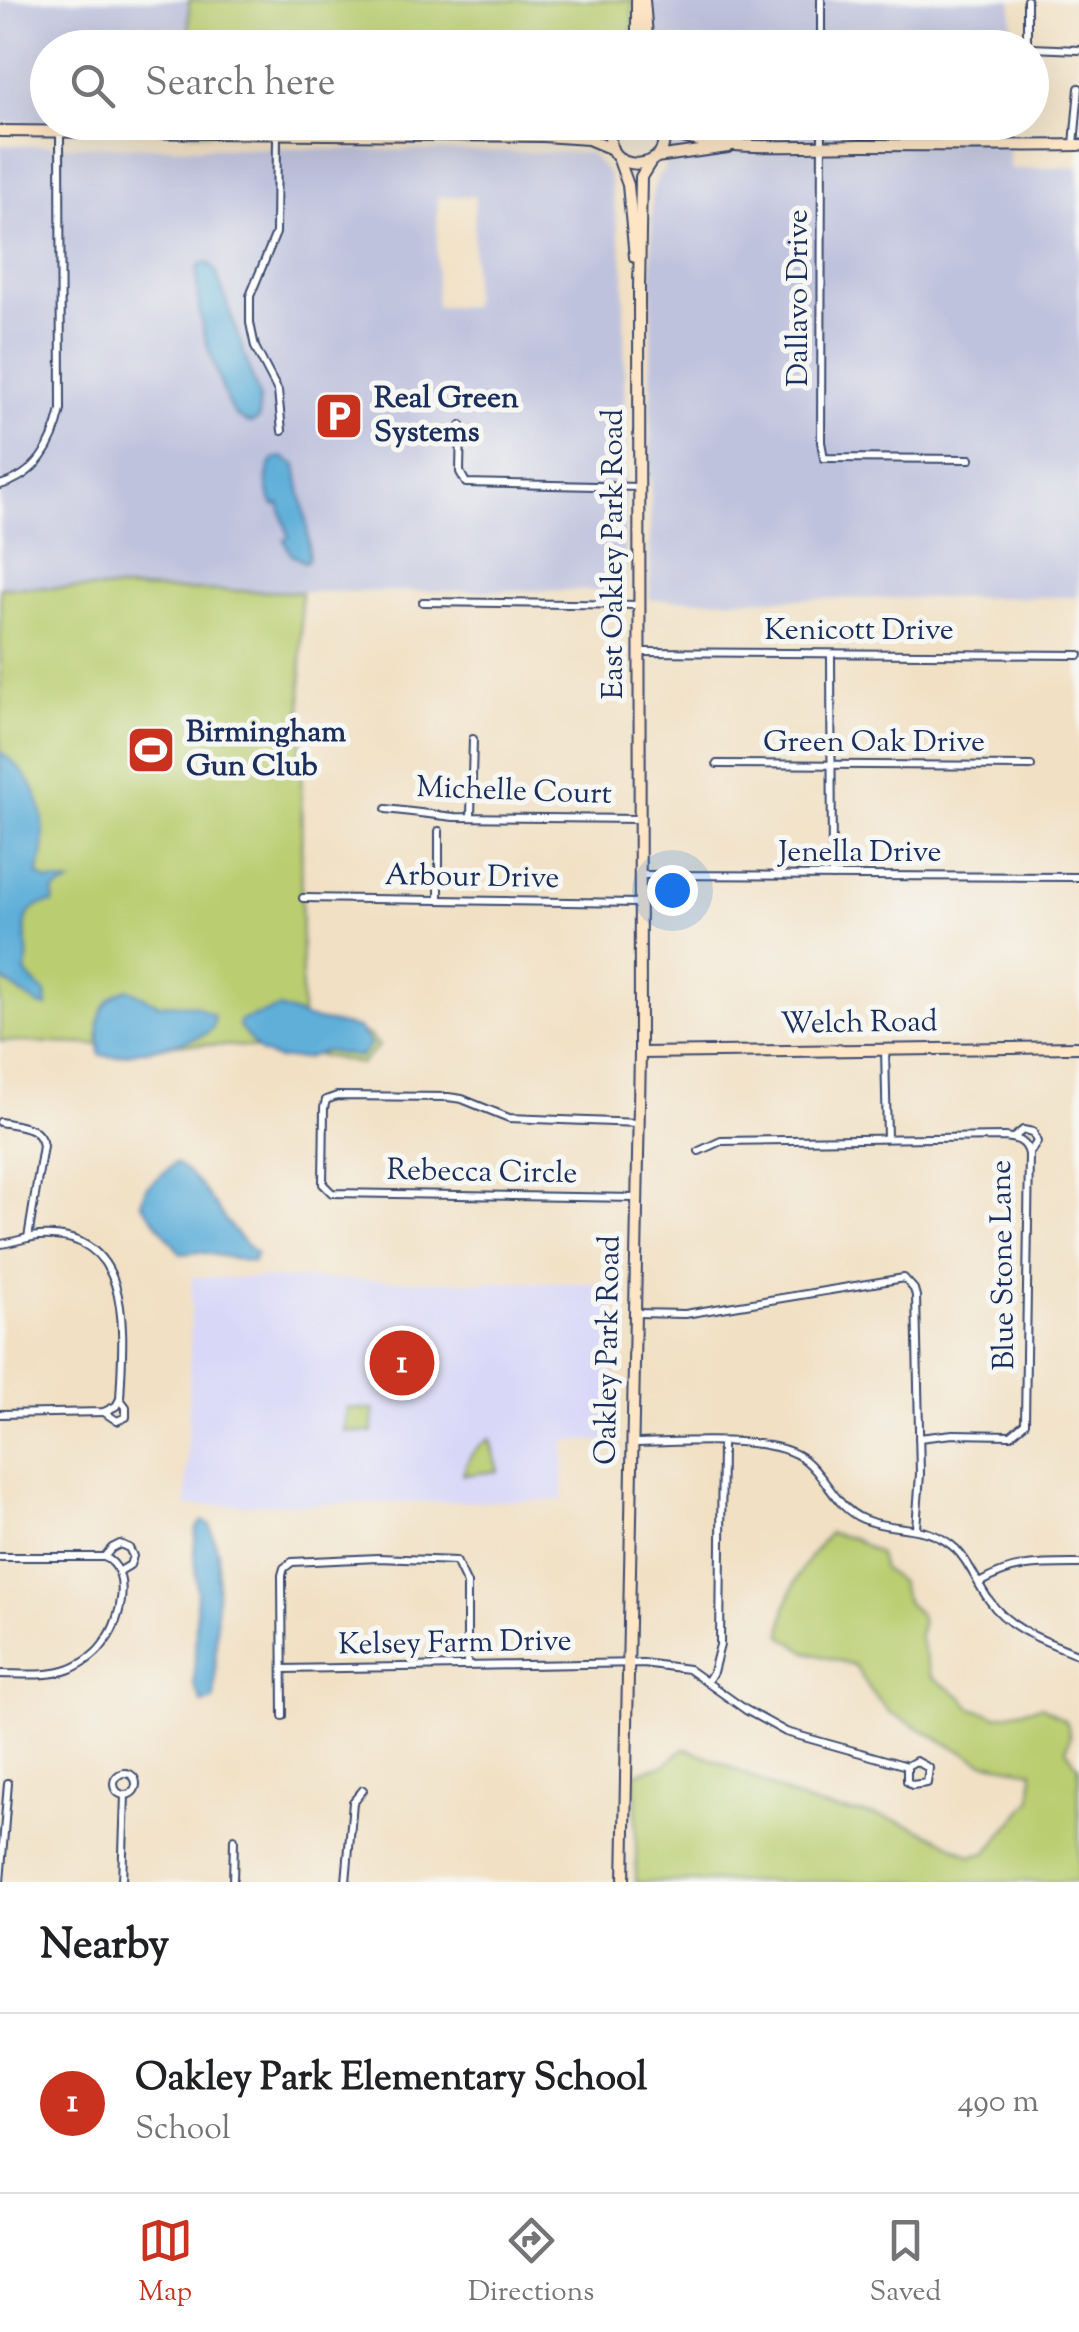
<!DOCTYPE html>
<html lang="en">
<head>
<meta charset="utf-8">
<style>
	:root { --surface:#fff; --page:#f2f2f2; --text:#202124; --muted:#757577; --line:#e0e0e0; --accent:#c8321e }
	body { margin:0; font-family:"Sorts Mill Goudy",serif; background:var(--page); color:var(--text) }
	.you { position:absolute; left:672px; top:890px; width:35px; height:35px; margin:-25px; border:8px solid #fff; border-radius:50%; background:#1a73e8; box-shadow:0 0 0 15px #1a73e833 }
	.badge { display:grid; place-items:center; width:65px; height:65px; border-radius:50%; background:var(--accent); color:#fff; font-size:32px; font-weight:700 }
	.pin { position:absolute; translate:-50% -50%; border:5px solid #fff; box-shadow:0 2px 10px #0006 }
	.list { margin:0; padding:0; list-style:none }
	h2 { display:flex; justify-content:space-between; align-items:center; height:130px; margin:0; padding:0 40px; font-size:42px }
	h2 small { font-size:32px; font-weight:400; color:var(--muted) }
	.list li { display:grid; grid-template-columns:65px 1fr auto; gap:30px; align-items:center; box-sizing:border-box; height:180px; padding:0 40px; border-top:2px solid var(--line) }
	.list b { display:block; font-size:38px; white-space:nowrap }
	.list p { margin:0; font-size:32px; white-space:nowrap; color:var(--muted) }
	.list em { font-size:32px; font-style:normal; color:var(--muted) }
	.icon { flex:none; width:55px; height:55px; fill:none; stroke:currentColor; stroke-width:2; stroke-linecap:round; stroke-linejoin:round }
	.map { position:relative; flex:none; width:1079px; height:1882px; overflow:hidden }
	.search { position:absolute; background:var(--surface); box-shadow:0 10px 40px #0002; left:30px; right:30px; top:30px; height:110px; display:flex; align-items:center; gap:25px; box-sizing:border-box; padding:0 35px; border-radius:55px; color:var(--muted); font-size:38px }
	.sheet { height:310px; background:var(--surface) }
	nav { display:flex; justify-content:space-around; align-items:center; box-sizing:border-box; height:140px; border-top:2px solid var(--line); background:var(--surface); font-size:28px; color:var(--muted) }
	nav a { display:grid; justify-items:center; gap:5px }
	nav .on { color:var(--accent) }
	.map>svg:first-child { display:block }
	.built { fill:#d8d7f8 }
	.industrial { fill:#bfc2dd; fill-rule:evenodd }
	.green { fill:#bacd70; stroke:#6a7e67; stroke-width:2.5 }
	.water { fill:#5eafd9; stroke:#3c6f9c; stroke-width:2.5 }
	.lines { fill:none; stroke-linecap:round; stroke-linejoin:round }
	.street-casing { stroke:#3b4a6d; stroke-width:10 }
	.secondary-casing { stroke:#3b4a6d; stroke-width:14 }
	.street { stroke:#fff; stroke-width:6 }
	.secondary { stroke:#fde5c5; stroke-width:10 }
	.labels { text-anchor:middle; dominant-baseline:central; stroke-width:10; stroke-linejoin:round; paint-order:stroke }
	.street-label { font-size:30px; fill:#1b2f5e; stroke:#f6f6f2 }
	.poi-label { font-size:30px; font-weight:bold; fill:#1b2f5e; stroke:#f6f6f2; text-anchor:start }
</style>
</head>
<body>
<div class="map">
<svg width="1079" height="1882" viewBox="0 0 1079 1882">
	<rect width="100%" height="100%" fill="#f6f6f2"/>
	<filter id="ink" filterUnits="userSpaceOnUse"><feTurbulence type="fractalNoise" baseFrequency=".01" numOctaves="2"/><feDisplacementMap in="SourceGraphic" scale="20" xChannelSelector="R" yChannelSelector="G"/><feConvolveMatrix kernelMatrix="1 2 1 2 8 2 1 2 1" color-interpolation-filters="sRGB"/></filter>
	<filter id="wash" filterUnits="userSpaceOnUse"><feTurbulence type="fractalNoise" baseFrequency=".0048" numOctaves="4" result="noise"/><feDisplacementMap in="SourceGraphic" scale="40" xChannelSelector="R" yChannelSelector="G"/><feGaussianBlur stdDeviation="2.25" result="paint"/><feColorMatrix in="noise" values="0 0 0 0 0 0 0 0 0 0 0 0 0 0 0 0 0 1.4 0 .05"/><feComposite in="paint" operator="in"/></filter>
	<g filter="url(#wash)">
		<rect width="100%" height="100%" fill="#f1e0c3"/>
		<polygon class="built" points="192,1277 615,1284 613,1441 565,1441 563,1500 186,1506"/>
		<g class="industrial">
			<polygon points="0,0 189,0 189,47 48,48 48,122 189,122 189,125 0,123"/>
			<polygon points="652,0 1012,0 1012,47 664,47 653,38"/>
			<polygon points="667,123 1010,123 1009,169 1079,167 1079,597 650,600 652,194 658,176 664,171"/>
			<path d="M0 145 589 153 609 174 624 267 625 590 301 592 0 587ZM475 196 472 306 436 307 438 197Z"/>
		</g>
		<g class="green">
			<polygon points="189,0 633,0 633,47 189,48"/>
			<polygon points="189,123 582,123 563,125 546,133 189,132"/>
			<path d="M0 587 301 592 302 1017 369 1035 379 1046 361 1064C298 1049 239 1045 175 1044L162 1047 0 1041Z"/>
			<polygon points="347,1408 374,1410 372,1433 345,1431"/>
			<path d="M490 1439 498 1471 463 1475C468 1457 473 1448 490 1439Z"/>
			<path d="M829 1533 852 1538 879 1554 883 1569 900 1582 907 1603 920 1615 922 1624 919 1635 931 1676 962 1697 972 1708 996 1716 1042 1706 1067 1722 1070 1737 1066 1750 1079 1767V1882H636V1773L666 1764 684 1748C729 1762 768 1789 812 1804 837 1813 862 1811 887 1818 918 1826 944 1841 971 1856L986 1853 1032 1799 1033 1771 982 1762 889 1712 871 1691 854 1665 807 1652 782 1636C783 1595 803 1563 829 1533Z"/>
		</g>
		<g class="water">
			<path d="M203 263 209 264 216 272 259 397V419L251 423C231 420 226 399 220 382 205 340 196 315 197 268Z"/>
			<path d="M282 457 296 465C300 497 311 528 308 560L304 562 291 554 284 540 289 537 279 504 274 505C265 490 264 473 274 459Z"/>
			<path d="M0 752C44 782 51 827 38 875L47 881 70 883 54 891 53 903C7 906 35 946 25 973L46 994 47 1007 38 1005 0 978Z"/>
			<path d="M128 989 158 1004 194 1005 214 1016C214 1023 215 1026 209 1031 198 1042 132 1052 113 1057L100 1055C97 1025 95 1001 128 989Z"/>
			<polygon points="279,1008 307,1018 358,1028 371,1044 360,1057 325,1051 306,1058 278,1059 261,1053 239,1027 240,1021"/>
			<path d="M175 1163C205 1178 224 1230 256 1253L253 1262 199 1252 181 1254 141 1203 146 1188Z"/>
			<polygon points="202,1521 210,1525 218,1553 215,1686 214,1700 202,1703 194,1685 197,1592 194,1552 196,1529"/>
		</g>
	</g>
	<g filter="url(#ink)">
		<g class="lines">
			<g class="street-casing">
				<g id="street">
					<polyline points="821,0 821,48"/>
					<polyline points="1027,0 1027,48"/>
					<polyline points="1032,48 1079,50"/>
					<polyline points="822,122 821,442 824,458 970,459"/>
					<polyline points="277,136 276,233 250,296 250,323 255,347 278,391 282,431"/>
					<polyline points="1074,145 1079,88"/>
					<polyline points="461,425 460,472 466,483 639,487"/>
					<path d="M0 485C37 475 53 445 61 410L60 132"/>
					<polyline points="423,602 640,605"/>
					<polyline points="641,652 1079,655"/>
					<polyline points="831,655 832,876"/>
					<polyline points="717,764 1031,766"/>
					<polyline points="386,809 454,817 639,819"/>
					<polyline points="471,816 473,739"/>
					<polyline points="439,831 439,899"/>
					<polyline points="640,875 1079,877"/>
					<polyline points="303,898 639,903"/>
					<polyline points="885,1049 887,1138"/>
					<path d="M0 1122C18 1126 40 1125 43 1146L28 1238"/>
					<polyline points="1013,1138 1023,1130 1033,1132 1037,1142 1029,1154"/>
					<path d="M699 1151 721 1141 1005 1137C1018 1139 1026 1141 1029 1154L1025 1423 1011 1435 953 1434 919 1438"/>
					<polyline points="636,1198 332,1193 323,1184 324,1108 326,1100 337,1096 448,1097 462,1099 509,1118 639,1123"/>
					<path d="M0 1244C13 1243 26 1237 39 1236 136 1230 123 1335 120 1399L116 1406 104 1412 0 1414"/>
					<polyline points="636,1313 685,1314 904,1278 914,1289 916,1296 920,1474 916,1528"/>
					<polyline points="104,1412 117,1421 126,1417 126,1407 120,1399"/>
					<path d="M633 1443C677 1443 772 1433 805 1460 828 1479 835 1507 863 1519 896 1533 925 1521 956 1549 971 1564 977 1584 989 1600 1010 1631 1047 1641 1079 1655"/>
					<path d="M0 1557H104C133 1569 121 1620 106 1640 98 1653 84 1663 70 1669 50 1677 22 1674 0 1674"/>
					<polyline points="104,1557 112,1548 120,1544 129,1548 133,1556 130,1565 120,1571"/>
					<path d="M979 1583C1014 1563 1039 1564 1079 1564"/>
					<polyline points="283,1669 643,1663 688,1669 746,1710 786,1732 907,1766 916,1761 929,1768 927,1783 912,1785 907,1781 907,1766"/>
					<polyline points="707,1682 713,1672 720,1645 722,1443"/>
					<polyline points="283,1716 282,1575 284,1568 292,1562 378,1558 456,1561 467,1584 467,1665"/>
					<circle cx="125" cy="1784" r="11"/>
					<polyline points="0,1882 8,1783"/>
					<polyline points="122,1882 125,1795"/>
					<polyline points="233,1882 234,1839"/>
					<polyline points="346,1882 353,1802 363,1790"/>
				</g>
			</g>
			<g class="secondary-casing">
				<g id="secondary">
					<polyline points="644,0 648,48"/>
					<polyline points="637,48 637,0"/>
					<path d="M615 122C588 178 687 177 658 122"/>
					<path d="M662 129C702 153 813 145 862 145 934 145 1007 146 1079 145"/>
					<polyline points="0,131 543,136 588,139 612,149"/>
					<polyline points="551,134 614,122"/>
					<polyline points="618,157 628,185 635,257"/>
					<polyline points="656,157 728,147"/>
					<polyline points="640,1053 1079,1047"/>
					<polyline points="624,1882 640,1053 639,288 641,177 651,161"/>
				</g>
			</g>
			<use href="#street" class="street"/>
			<use href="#secondary" class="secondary"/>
		</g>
	</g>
	<defs>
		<g id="parking-square" transform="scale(2.5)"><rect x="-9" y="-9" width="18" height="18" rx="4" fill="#c8321e" stroke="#f6f6f2"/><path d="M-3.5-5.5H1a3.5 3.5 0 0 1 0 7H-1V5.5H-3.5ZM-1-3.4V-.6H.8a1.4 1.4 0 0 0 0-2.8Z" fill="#fff"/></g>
		<g id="stadium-square" transform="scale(2.5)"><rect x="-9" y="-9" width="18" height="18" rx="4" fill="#c8321e" stroke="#f6f6f2"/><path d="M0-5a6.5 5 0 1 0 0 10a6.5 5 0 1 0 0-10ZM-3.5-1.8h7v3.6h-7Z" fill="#fff"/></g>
	</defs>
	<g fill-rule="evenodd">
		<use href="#parking-square" x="339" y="416"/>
		<use href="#stadium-square" x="151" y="750"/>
	</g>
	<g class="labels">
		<g class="street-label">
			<text transform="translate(799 298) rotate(-90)">Dallavo Drive</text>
			<text transform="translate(614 554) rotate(-90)">East Oakley Park Road</text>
			<text x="859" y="631">Kenicott Drive</text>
			<text x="874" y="743">Green Oak Drive</text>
			<text transform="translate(514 792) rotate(2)">Michelle Court</text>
			<text x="860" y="853">Jenella Drive</text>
			<text transform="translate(472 878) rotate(1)">Arbour Drive</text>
			<text transform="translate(859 1024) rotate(-1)">Welch Road</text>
			<text transform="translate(482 1173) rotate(1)">Rebecca Circle</text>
			<text transform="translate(1004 1265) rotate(-91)">Blue Stone Lane</text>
			<text transform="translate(609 1350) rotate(-89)">Oakley Park Road</text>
			<text transform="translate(455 1644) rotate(-1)">Kelsey Farm Drive</text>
		</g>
		<g class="poi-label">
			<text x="374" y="399">Real Green<tspan x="374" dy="34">Systems</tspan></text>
			<text x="186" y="733">Birmingham<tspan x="186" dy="34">Gun Club</tspan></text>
		</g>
	</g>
</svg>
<div class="you"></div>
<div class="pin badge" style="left:402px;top:1363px">1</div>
<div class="search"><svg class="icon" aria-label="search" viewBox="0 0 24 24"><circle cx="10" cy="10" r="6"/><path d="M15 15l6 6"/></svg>Search here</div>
</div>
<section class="sheet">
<h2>Nearby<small></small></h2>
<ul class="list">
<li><span class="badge">1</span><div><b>Oakley Park Elementary School</b><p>School</p></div><em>490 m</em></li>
</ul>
</section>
<nav>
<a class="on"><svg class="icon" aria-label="map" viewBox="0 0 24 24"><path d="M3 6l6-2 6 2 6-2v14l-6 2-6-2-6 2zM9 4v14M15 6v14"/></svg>Map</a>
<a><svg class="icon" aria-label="directions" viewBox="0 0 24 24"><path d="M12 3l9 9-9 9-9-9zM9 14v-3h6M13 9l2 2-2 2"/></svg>Directions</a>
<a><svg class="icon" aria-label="saved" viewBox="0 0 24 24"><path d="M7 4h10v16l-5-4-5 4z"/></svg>Saved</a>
</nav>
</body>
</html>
